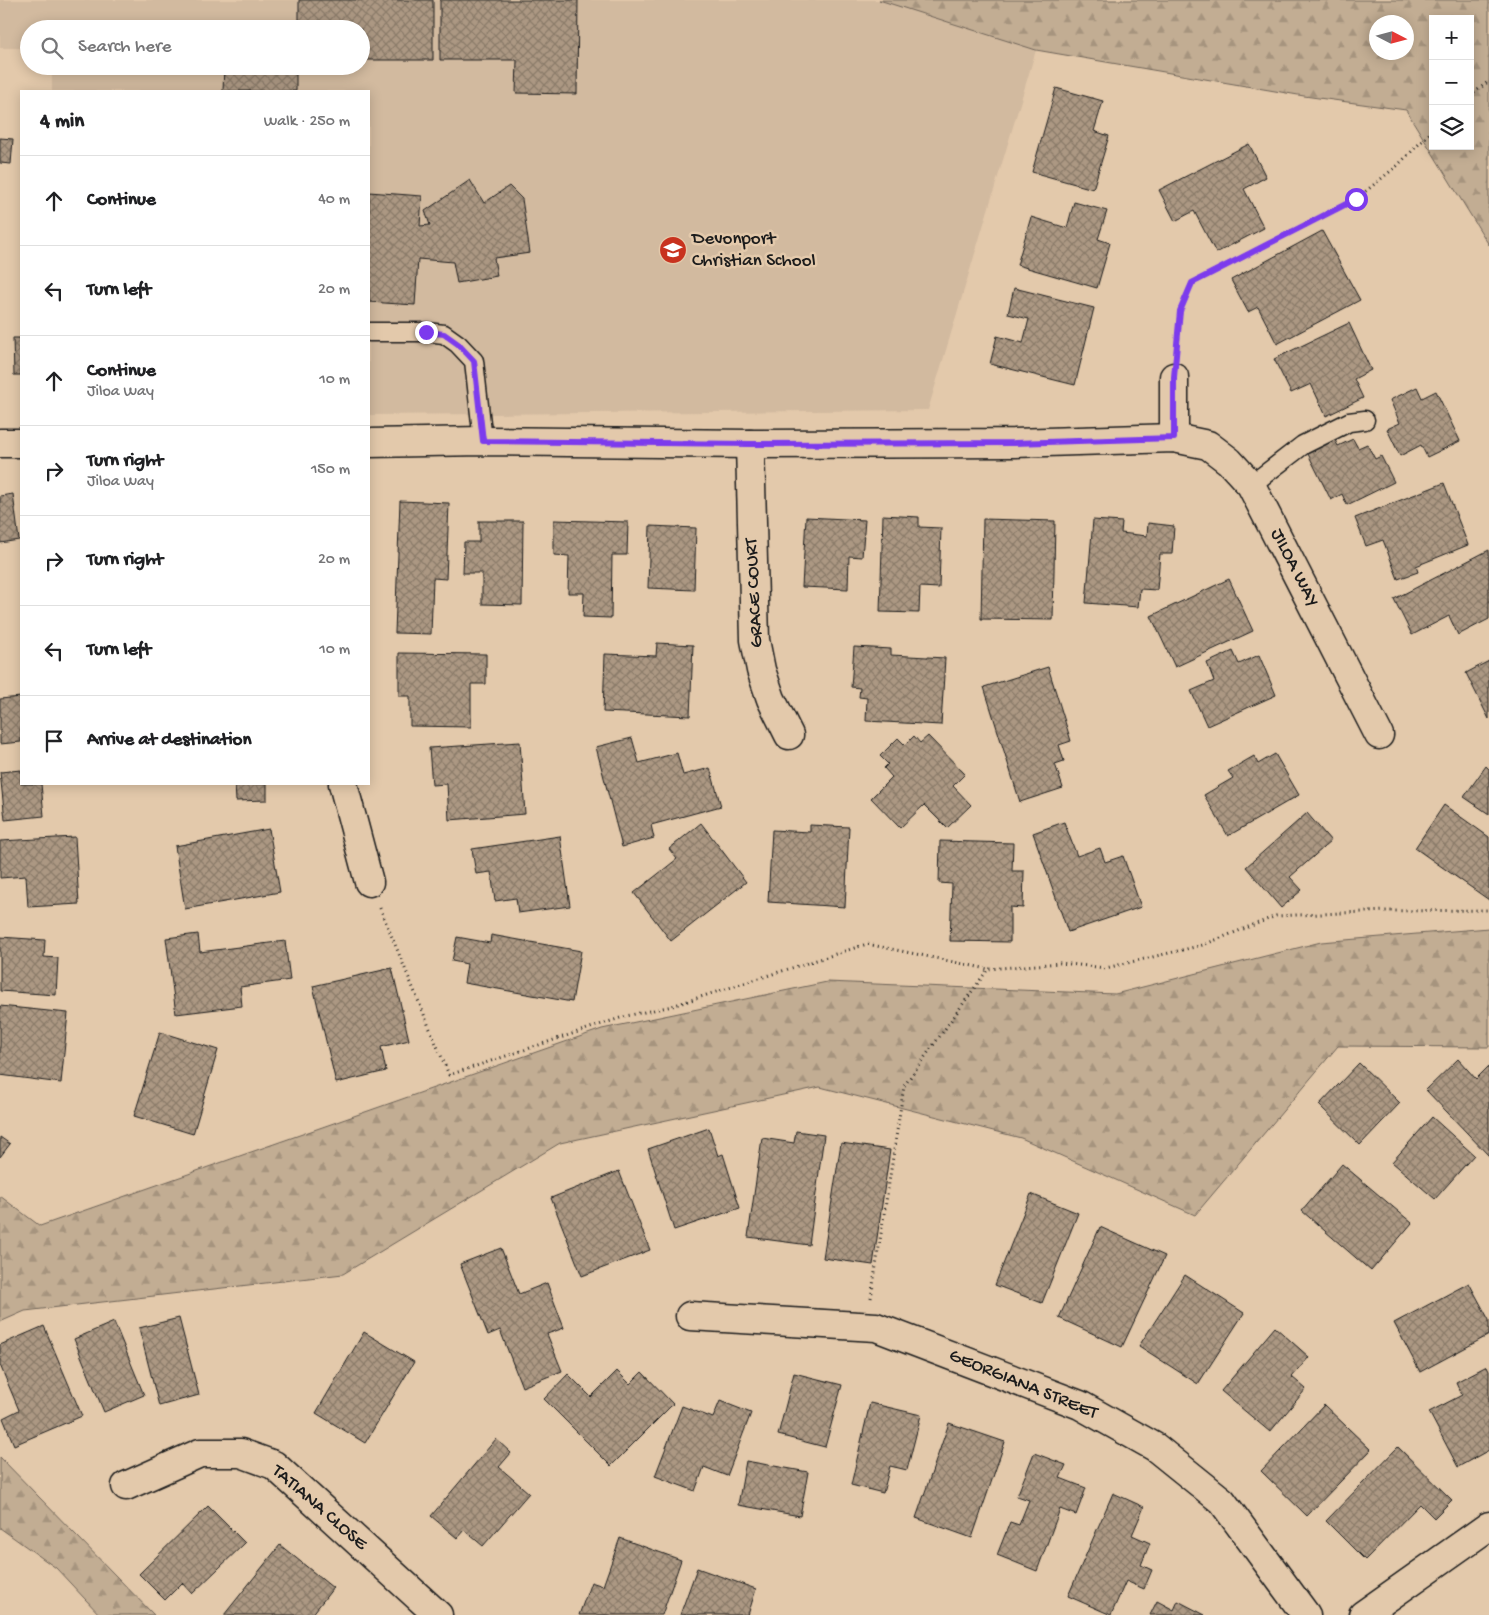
<!DOCTYPE html>
<html lang="en">
<head>
<meta charset="utf-8">
<style>
	:root { --surface:#fff; --page:#f2f2f2; --text:#202124; --muted:#757577; --line:#e0e0e0 }
	body { margin:0; font-family:"Gochi Hand",sans-serif; background:var(--page); color:var(--text) }
	.controls { position:absolute; right:15px; top:15px; display:grid; overflow:hidden; border-radius:0px; box-shadow:0 2px 12px #0003 }
	.controls button { width:45px; height:45px; display:grid; place-items:center; padding:0; border:0; border-bottom:1px solid var(--line); background:var(--surface); color:var(--text); font:25px sans-serif }
	.compass { position:absolute; left:1369px; top:15px; width:45px; height:45px; border-radius:50%; background:var(--surface); box-shadow:0 2px 12px #0003; rotate:96deg }
	.stop { position:absolute; width:15px; height:15px; margin:-11px; border:4px solid #7c3aed; border-radius:50%; background:#fff }
	.stop.end { background:#7c3aed; border-color:#fff; box-shadow:0 1px 5px #0008 }
	.list { margin:0; padding:0; list-style:none }
	h2 { display:flex; justify-content:space-between; align-items:center; height:65px; margin:0; padding:0 20px; font-size:21px }
	h2 small { font-size:16px; font-weight:400; color:var(--muted) }
	.list li { display:grid; grid-template-columns:32px 1fr auto; gap:15px; align-items:center; box-sizing:border-box; height:90px; padding:0 20px; border-top:1px solid var(--line) }
	.list b { display:block; font-size:19px; white-space:nowrap }
	.list p { margin:0; font-size:16px; white-space:nowrap; color:var(--muted) }
	.list em { font-size:16px; font-style:normal; color:var(--muted) }
	.icon { flex:none; width:28px; height:28px; fill:none; stroke:currentColor; stroke-width:2; stroke-linecap:round; stroke-linejoin:round }
	.map { position:relative; flex:none; width:1489px; height:1615px; overflow:hidden }
	.search { position:absolute; background:var(--surface); box-shadow:0 2px 12px #0003; left:20px; top:20px; width:350px; height:55px; display:flex; align-items:center; gap:12px; box-sizing:border-box; padding:0 18px; border-radius:28px; color:var(--muted); font-size:19px }
	.panel { position:absolute; background:var(--surface); box-shadow:0 2px 12px #0003; left:20px; top:90px; width:350px; height:695px; border-radius:0px }
	.map>svg:first-child { display:block }
	.built { fill:#d2ba9f }
	.forest { fill:url(#forest-firs); stroke:#6f6458; fill-rule:evenodd }
	.building { fill:url(#building-cross-hatch); stroke:#1c1c1c }
	.lines { fill:none; stroke-linecap:round; stroke-linejoin:round }
	.lane-casing { stroke:#1c1c1c; stroke-width:21 }
	.street-casing { stroke:#1c1c1c; stroke-width:31 }
	.path { stroke:#1c1c1c; stroke-width:3; stroke-dasharray:1 4; stroke-linecap:butt }
	.lane { stroke:#e3c9ab; stroke-width:18 }
	.street { stroke:#e3c9ab; stroke-width:28 }
	.route { stroke:#7c3aed; stroke-width:6 }
	.labels { text-anchor:middle; dominant-baseline:central; stroke-width:5; stroke-linejoin:round; paint-order:stroke }
	.poi-label { font-size:19px; fill:#1c1c1c; stroke:#e3c9ab; text-anchor:start }
	.street-label { font-size:19px; fill:#1c1c1c; stroke:#e3c9ab }
</style>
</head>
<body>
<div class="map">
<svg width="1489" height="1615" viewBox="0 0 1489 1615">
	<defs>
		<pattern id="forest-firs" width="22" height="20" patternUnits="userSpaceOnUse" patternTransform="scale(1.25)"><rect width="22" height="20" fill="#c2ad93"/><path d="M5 1l3.5 6h-7zM16 11l3.5 6h-7z" fill="#a6947e"/></pattern>
		<pattern id="building-cross-hatch" width="8" height="8" patternUnits="userSpaceOnUse" patternTransform="scale(1.25)"><rect width="8" height="8" fill="#ac9883"/><path d="M0 0l8 8M0 8l8-8" fill="none" stroke="#8b7b6a"/></pattern>
	</defs>
	<rect width="100%" height="100%" fill="#e3c9ab"/>
	<filter id="ink" filterUnits="userSpaceOnUse"><feTurbulence type="fractalNoise" baseFrequency=".02" numOctaves="2"/><feDisplacementMap in="SourceGraphic" scale="10" xChannelSelector="R" yChannelSelector="G"/><feConvolveMatrix kernelMatrix="1 2 1 2 8 2 1 2 1" color-interpolation-filters="sRGB"/></filter>
	<g filter="url(#ink)">
		<polygon class="built" points="0,0 879,0 1036,50 928,410 369,415 369,91 52,91 52,66 361,66 361,29 29,29 29,48 0,48"/>
		<g class="forest">
			<path d="M879 0H1489V245L1406 110 1304 96 1036 50ZM1433 19H1470V146H1433ZM1376 22H1406V52H1376Z"/>
			<polygon points="1489,928 1489,1047 1338,1046 1195,1215 1021,1138 820,1087 560,1143 343,1274 25,1311 0,1322 0,1196 40,1226 602,1029 827,982 1115,994 1321,942"/>
			<polygon points="0,1457 154,1615 100,1615 56,1568 0,1528"/>
		</g>
		<g class="building">
			<polygon points="299,0 433,0 433,60 361,60 361,29 224,29 224,25 299,26"/>
			<polygon points="440,0 578,0 577,94 516,93 517,60 440,60"/>
			<polygon points="224,66 296,66 296,91 223,91"/>
			<polygon points="1056,88 1103,101 1094,131 1109,136 1093,189 1032,172"/>
			<polygon points="0,138 13,139 11,164 0,163"/>
			<polygon points="1249,144 1266,177 1244,189 1264,228 1216,253 1194,211 1175,221 1159,190"/>
			<polygon points="470,180 484,203 509,186 522,199 530,253 494,258 497,276 457,283 453,262 418,259 415,305 369,302 369,192 422,196 420,226 430,225 425,211"/>
			<polygon points="1074,202 1107,211 1098,239 1110,243 1097,288 1017,265 1031,217 1067,228"/>
			<polygon points="1322,231 1360,300 1277,344 1258,307 1248,312 1231,280"/>
			<polygon points="1014,288 1094,308 1075,385 990,364 997,336 1023,343 1029,319 1008,314"/>
			<polygon points="1349,323 1371,370 1354,379 1363,398 1326,416 1311,384 1291,393 1274,359"/>
			<polygon points="13,338 21,338 21,375 14,375"/>
			<polygon points="1417,387 1422,398 1436,391 1460,441 1427,457 1421,445 1400,456 1387,429 1400,423 1390,400"/>
			<polygon points="1334,438 1338,446 1353,439 1358,448 1367,444 1375,459 1381,456 1394,482 1347,505 1342,494 1331,500 1307,452"/>
			<polygon points="1444,483 1468,545 1416,566 1418,572 1398,579 1383,540 1366,546 1355,518"/>
			<polygon points="13,494 19,540 0,543 0,496"/>
			<polygon points="400,501 449,503 446,579 433,578 431,634 395,633"/>
			<polygon points="883,515 919,517 919,527 941,528 939,588 920,587 919,613 880,612"/>
			<polygon points="806,517 865,520 862,557 849,556 848,589 802,587"/>
			<polygon points="983,519 1055,521 1053,620 981,619"/>
			<polygon points="554,520 628,522 627,555 612,555 611,618 583,617 584,593 568,593 569,556 554,555"/>
			<polygon points="1093,520 1122,522 1121,533 1147,536 1148,523 1174,526 1172,554 1160,554 1157,590 1140,589 1138,607 1086,603"/>
			<polygon points="479,521 523,521 522,605 482,604 482,573 463,573 464,542 479,542"/>
			<polygon points="650,526 696,528 694,590 648,588"/>
			<polygon points="1489,550 1489,619 1458,635 1449,616 1412,635 1394,599"/>
			<polygon points="1229,579 1253,631 1175,667 1151,616"/>
			<polygon points="657,643 693,645 690,716 603,712 605,654 656,656"/>
			<polygon points="854,647 891,649 891,655 945,658 941,725 866,721 867,698 859,697 860,688 851,687"/>
			<polygon points="1233,651 1239,664 1259,655 1276,695 1207,726 1191,691 1214,681 1207,663"/>
			<polygon points="399,653 486,654 486,684 471,684 471,727 410,726 410,696 399,696"/>
			<polygon points="1489,661 1489,719 1466,673"/>
			<polygon points="1048,667 1071,741 1059,745 1064,761 1055,764 1063,788 1020,802 984,687"/>
			<polygon points="21,697 21,742 0,744 0,699"/>
			<polygon points="914,736 920,743 928,736 965,774 953,786 971,805 947,828 924,805 900,828 871,798 892,777 884,768 888,764 880,756 898,738 905,745"/>
			<polygon points="632,738 639,763 677,753 683,775 710,768 721,806 651,825 654,838 622,847 596,747"/>
			<polygon points="520,742 525,814 449,820 447,784 432,785 429,748"/>
			<polygon points="1275,754 1299,795 1228,836 1204,795 1233,778 1228,771 1254,756 1258,764"/>
			<polygon points="1486,766 1489,769 1489,814 1464,797"/>
			<polygon points="21,770 21,784 41,784 44,816 5,820 0,772"/>
			<polygon points="235,784 267,784 267,800 236,801"/>
			<polygon points="1444,805 1489,837 1489,900 1415,848"/>
			<polygon points="1307,813 1331,841 1290,877 1302,890 1281,908 1246,867"/>
			<polygon points="1064,822 1077,856 1100,848 1105,862 1123,856 1141,907 1068,932 1033,833"/>
			<polygon points="701,823 746,882 671,941 634,893 677,859 669,849"/>
			<polygon points="810,825 849,827 845,907 768,902 772,830 810,832"/>
			<polygon points="269,829 280,892 185,909 175,846"/>
			<polygon points="560,836 570,906 518,913 516,898 495,901 491,872 476,874 472,849"/>
			<polygon points="75,837 79,904 28,907 26,876 0,878 0,841"/>
			<polygon points="940,841 1013,843 1012,871 1024,871 1023,908 1010,907 1010,942 950,941 952,884 939,883"/>
			<polygon points="198,934 200,952 285,941 290,980 240,987 242,1006 176,1014 166,938"/>
			<polygon points="491,935 581,951 572,1002 464,983 467,964 452,961 457,937 490,943"/>
			<polygon points="0,937 45,940 44,957 58,958 56,995 0,991"/>
			<polygon points="392,968 409,1040 381,1047 386,1071 336,1083 313,986"/>
			<polygon points="0,1006 68,1013 61,1083 0,1075"/>
			<polygon points="160,1032 218,1050 193,1134 134,1116"/>
			<polygon points="1458,1059 1476,1079 1489,1066 1489,1156 1426,1090"/>
			<polygon points="1359,1063 1400,1103 1360,1145 1319,1105"/>
			<polygon points="1432,1117 1474,1155 1435,1199 1392,1162"/>
			<polygon points="709,1128 718,1156 723,1154 740,1208 674,1230 648,1149"/>
			<polygon points="796,1131 824,1135 809,1245 748,1237 762,1138 794,1143"/>
			<polygon points="0,1137 10,1144 0,1157"/>
			<polygon points="841,1143 890,1150 873,1265 823,1258"/>
			<polygon points="1342,1164 1412,1223 1371,1271 1302,1211"/>
			<polygon points="619,1171 650,1250 582,1276 551,1198"/>
			<polygon points="1031,1194 1078,1213 1042,1303 995,1285"/>
			<polygon points="1100,1227 1165,1256 1122,1347 1059,1318"/>
			<polygon points="501,1248 519,1294 547,1283 564,1328 547,1334 562,1371 522,1387 500,1330 488,1335 460,1264"/>
			<polygon points="1185,1275 1244,1313 1198,1384 1139,1346"/>
			<polygon points="1469,1283 1489,1320 1489,1335 1420,1372 1394,1323"/>
			<polygon points="179,1318 199,1395 159,1406 139,1328"/>
			<polygon points="114,1322 144,1395 104,1412 74,1339"/>
			<polygon points="44,1326 82,1416 14,1445 3,1418 19,1410 0,1365 0,1345"/>
			<polygon points="1275,1327 1309,1357 1292,1377 1306,1389 1270,1432 1221,1391"/>
			<polygon points="364,1332 414,1362 365,1443 316,1413"/>
			<polygon points="1487,1366 1489,1370 1489,1450 1458,1467 1429,1412 1462,1395 1456,1382"/>
			<polygon points="617,1371 630,1384 642,1372 673,1404 611,1466 544,1399 568,1374 591,1397"/>
			<polygon points="794,1373 842,1385 825,1447 778,1435"/>
			<polygon points="720,1401 751,1413 727,1476 704,1467 695,1491 655,1476 682,1406 713,1418"/>
			<polygon points="870,1403 921,1415 907,1470 890,1466 883,1493 851,1485"/>
			<polygon points="1324,1405 1371,1450 1307,1516 1261,1471"/>
			<polygon points="949,1423 1005,1442 972,1538 916,1518"/>
			<polygon points="496,1439 511,1453 499,1467 529,1493 483,1546 464,1530 457,1538 431,1516"/>
			<polygon points="1398,1447 1452,1500 1434,1518 1420,1504 1365,1560 1326,1521"/>
			<polygon points="1034,1453 1066,1465 1060,1478 1086,1488 1076,1515 1060,1509 1037,1571 997,1555 1010,1522 1019,1525 1029,1500 1017,1496"/>
			<polygon points="746,1461 808,1472 800,1516 738,1505"/>
			<polygon points="1113,1493 1144,1507 1132,1535 1150,1543 1141,1565 1152,1570 1144,1589 1126,1581 1111,1615 1068,1596"/>
			<polygon points="208,1506 245,1543 192,1594 182,1583 165,1600 139,1574"/>
			<polygon points="620,1538 681,1560 662,1615 579,1615 591,1582 603,1586"/>
			<polygon points="280,1545 333,1588 312,1615 224,1615"/>
			<polygon points="697,1568 756,1589 748,1615 680,1615"/>
			<polygon points="1157,1601 1174,1610 1178,1601 1205,1615 1150,1615"/>
		</g>
		<g class="lines">
			<g class="lane-casing">
				<g id="lane">
					<polyline points="369,332 426,332 444,334 458,344 474,361 483,441"/>
					<polyline points="1251,485 1303,445 1349,422 1365,420"/>
				</g>
			</g>
			<g class="street-casing">
				<g id="street">
					<polyline points="1174,438 1174,377"/>
					<polyline points="0,443 21,443"/>
					<polyline points="369,443 483,441 750,444 1014,443 1174,438 1208,445 1229,461 1251,485 1379,735"/>
					<polyline points="750,444 755,640 761,670 771,699 789,735"/>
					<polyline points="343,784 369,882"/>
					<polyline points="690,1316 876,1327 1080,1405 1155,1447 1222,1501 1306,1615"/>
					<polyline points="126,1486 200,1453 241,1453 274,1465 438,1615"/>
					<polyline points="1363,1615 1489,1526"/>
				</g>
			</g>
			<g class="path">
				<polyline points="1470,96 1489,81"/>
				<polyline points="1177,349 1180,311 1192,283 1356,199 1397,166 1433,130"/>
				<polyline points="380,908 449,1075 626,1016 672,1006 867,944 988,969"/>
				<polyline points="871,1298 904,1086 988,969 1060,963 1106,968 1203,945 1276,916 1386,911 1489,910"/>
			</g>
			<use href="#lane" class="lane"/>
			<use href="#street" class="street"/>
		</g>
	</g>
	<g class="lines" filter="url(#ink)">
		<polyline class="route" points="426,332 444,334 458,344 474,361 483,441 750,444 1014,443 1174,438 1174,377 1180,311 1192,283 1356,199"/>
	</g>
	<defs>
		<g id="school-disc" transform="scale(1.4375)"><circle r="9.5" fill="#c8321e" stroke="#e3c9ab"/><path d="M0-5L7-2L0 1L-7-2ZM-4 1L0 2.5L4 1V4Q0 6-4 4Z" fill="#fff"/></g>
	</defs>
	<g fill-rule="evenodd">
		<use href="#school-disc" x="673" y="250"/>
	</g>
	<g class="labels">
		<g class="poi-label">
			<text x="692" y="239">Devonport<tspan x="692" dy="22">Christian School</tspan></text>
		</g>
		<g class="street-label">
			<text transform="translate(1294 568) rotate(63)">JILOA WAY</text>
			<text transform="translate(755 593) rotate(-93)">GRACE COURT</text>
			<text transform="translate(1023 1385) rotate(22)">GEORGIANA STREET</text>
			<text transform="translate(319 1508) rotate(41)">TATIANA CLOSE</text>
		</g>
	</g>
</svg>
<div class="controls">
<button>+</button>
<button>−</button>
<button><svg class="icon" aria-label="layers" viewBox="0 0 24 24"><path d="M12 4l9 5-9 5-9-5zM3 14l9 5 9-5"/></svg></button>
</div>
<svg class="compass" viewBox="-18 -18 36 36"><path d="M0-13l5 13h-10z" fill="#e53935"/><path d="M0 13l5-13h-10z" fill="#757577"/></svg>
<div class="stop" style="left:1356px;top:199px"></div>
<div class="stop end" style="left:426px;top:332px"></div>
<div class="search"><svg class="icon" aria-label="search" viewBox="0 0 24 24"><circle cx="10" cy="10" r="6"/><path d="M15 15l6 6"/></svg>Search here</div>
<section class="panel">
<h2>4 min<small>Walk · 250 m</small></h2>
<ul class="list">
<li><svg class="icon" aria-label="ahead" viewBox="0 0 24 24"><path d="M12 20V5M6 11l6-6 6 6"/></svg><div><b>Continue</b></div><em>40 m</em></li>
<li><svg class="icon" aria-label="left" viewBox="0 0 24 24"><path d="M17 20v-9H6M10 6l-5 5 5 5"/></svg><div><b>Turn left</b></div><em>20 m</em></li>
<li><svg class="icon" aria-label="ahead" viewBox="0 0 24 24"><path d="M12 20V5M6 11l6-6 6 6"/></svg><div><b>Continue</b><p>Jiloa Way</p></div><em>10 m</em></li>
<li><svg class="icon" aria-label="right" viewBox="0 0 24 24"><path d="M7 20v-9h11M14 6l5 5-5 5"/></svg><div><b>Turn right</b><p>Jiloa Way</p></div><em>150 m</em></li>
<li><svg class="icon" aria-label="right" viewBox="0 0 24 24"><path d="M7 20v-9h11M14 6l5 5-5 5"/></svg><div><b>Turn right</b></div><em>20 m</em></li>
<li><svg class="icon" aria-label="left" viewBox="0 0 24 24"><path d="M17 20v-9H6M10 6l-5 5 5 5"/></svg><div><b>Turn left</b></div><em>10 m</em></li>
<li><svg class="icon" aria-label="arrive" viewBox="0 0 24 24"><path d="M6 21V4h12l-3 4 3 4H6"/></svg><div><b>Arrive at destination</b></div></li>
</ul>
</section>
</div>
</body>
</html>
